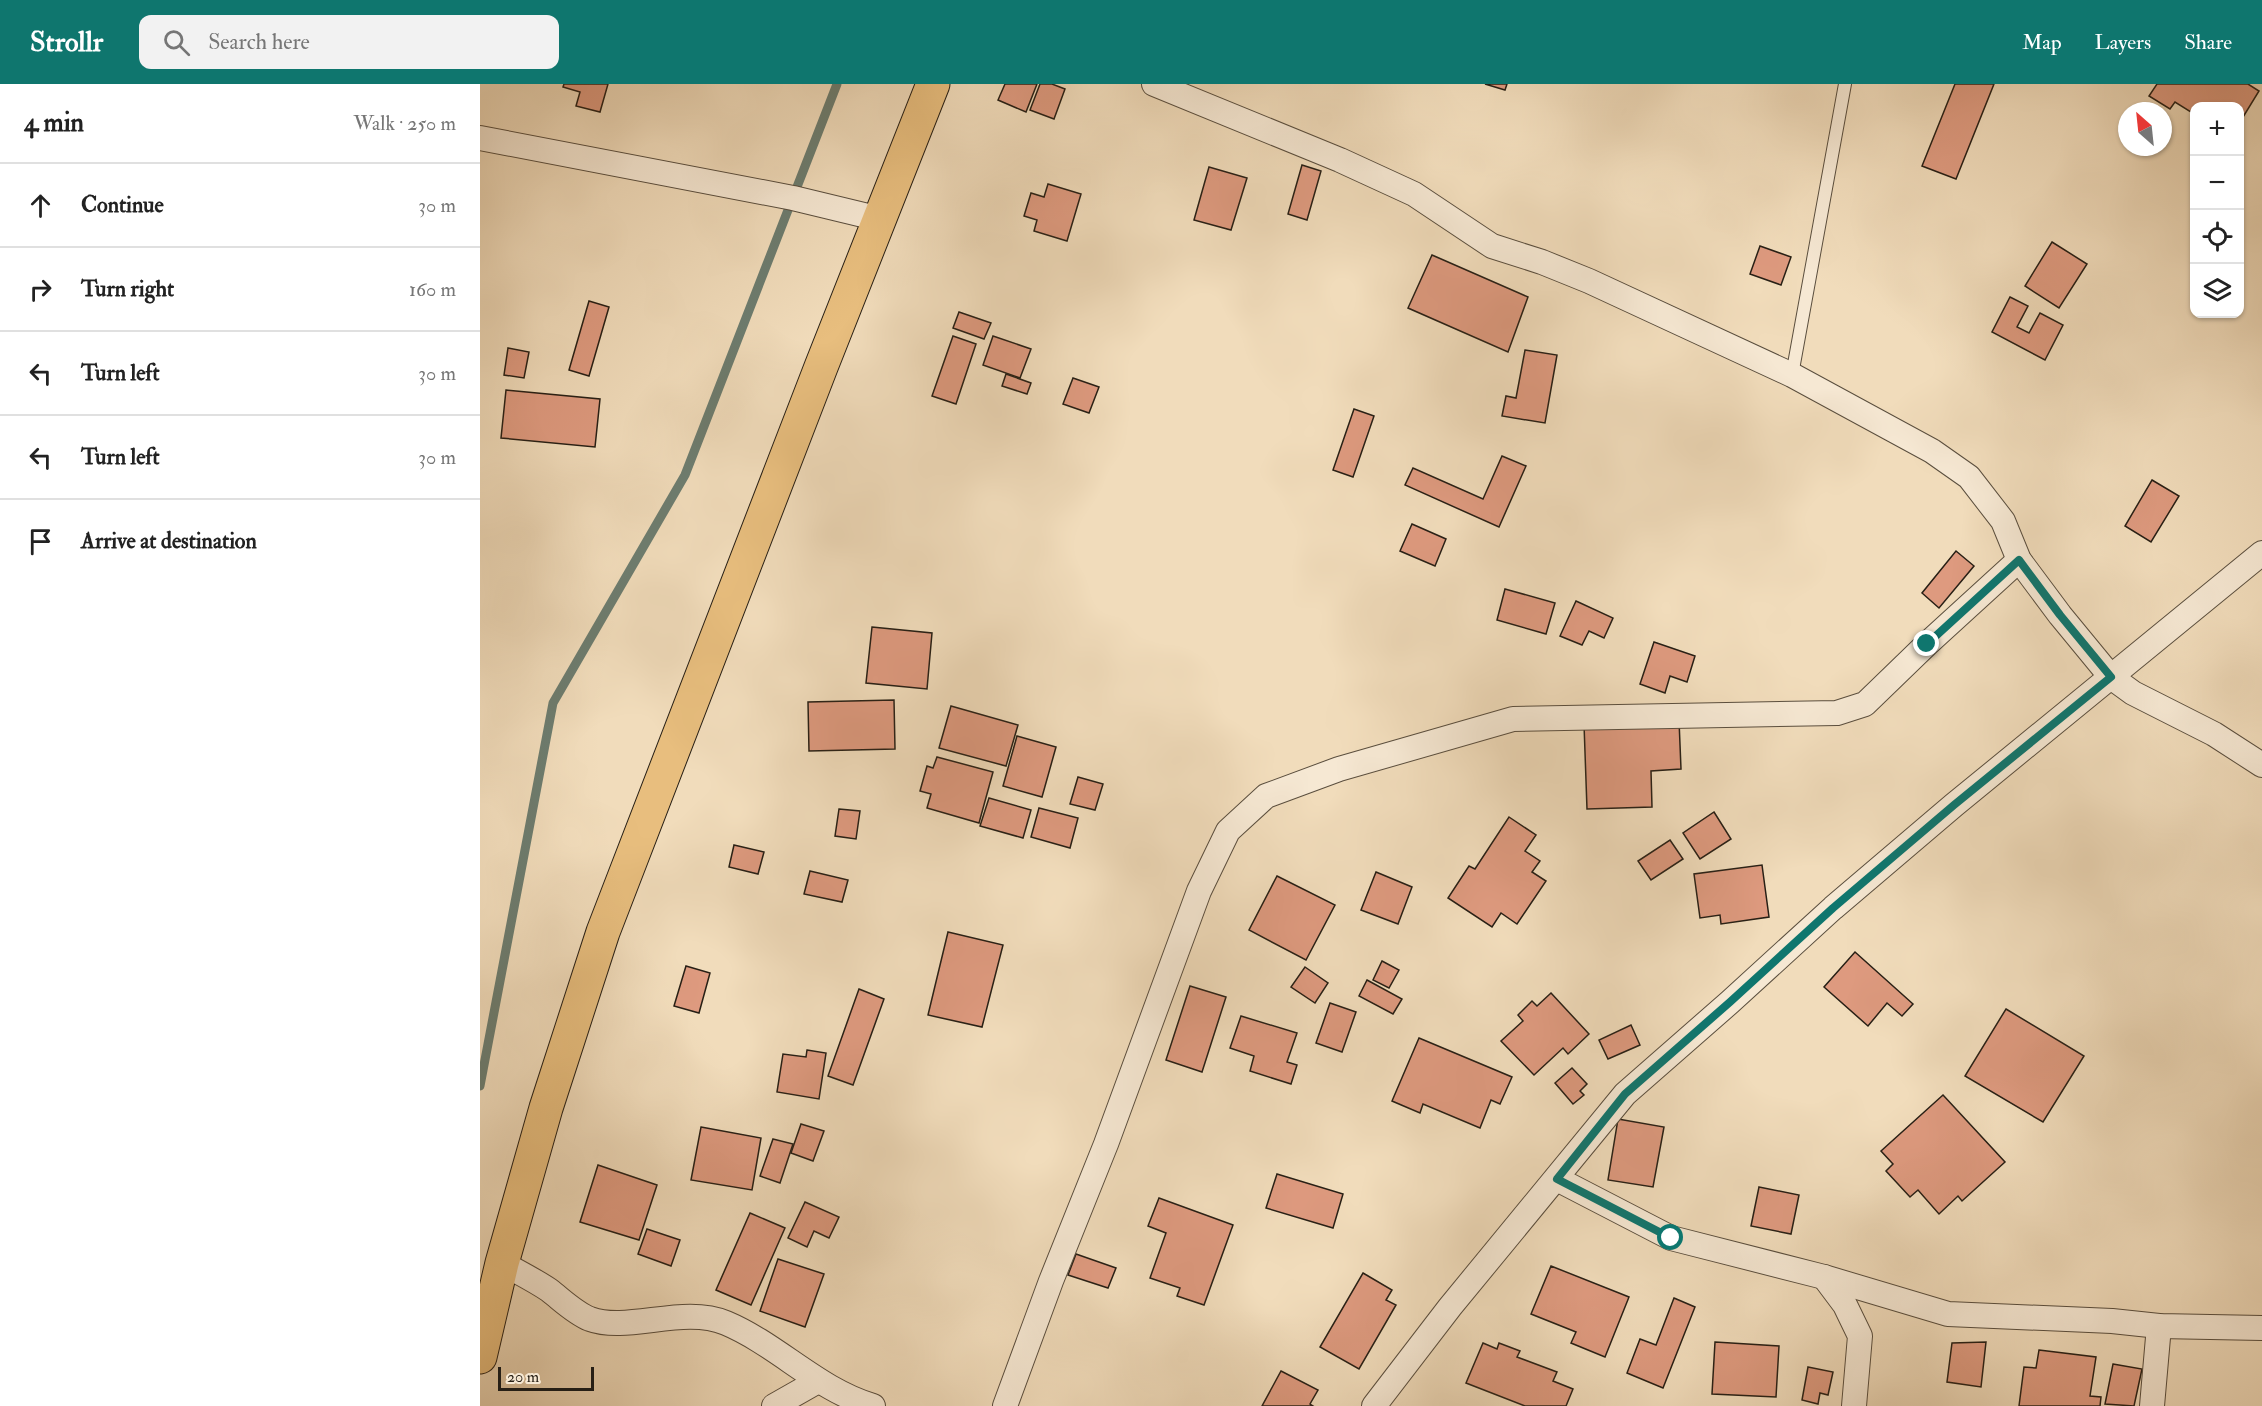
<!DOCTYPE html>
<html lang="en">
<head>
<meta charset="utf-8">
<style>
	:root { --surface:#fff; --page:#f2f2f2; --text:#222; --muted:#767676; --line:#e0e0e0; --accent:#0f766e }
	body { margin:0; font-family:"IM FELL Double Pica",serif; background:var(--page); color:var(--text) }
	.controls { position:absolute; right:18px; top:18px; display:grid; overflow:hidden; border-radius:12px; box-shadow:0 2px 4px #0004 }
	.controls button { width:54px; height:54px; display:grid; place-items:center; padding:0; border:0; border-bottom:2px solid var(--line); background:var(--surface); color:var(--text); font:30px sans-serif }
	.compass { position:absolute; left:1638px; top:18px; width:54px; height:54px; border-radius:50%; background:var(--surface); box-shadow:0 2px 4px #0004; rotate:333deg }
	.scale { position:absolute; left:18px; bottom:15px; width:96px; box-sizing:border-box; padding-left:6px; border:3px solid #271f15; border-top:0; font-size:16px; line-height:21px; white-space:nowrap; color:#271f15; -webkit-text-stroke:4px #f6e8d3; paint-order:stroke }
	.stop { position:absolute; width:18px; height:18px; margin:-14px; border:4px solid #0f766e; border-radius:50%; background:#fff }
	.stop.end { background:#0f766e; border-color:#fff; box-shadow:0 2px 6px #0008 }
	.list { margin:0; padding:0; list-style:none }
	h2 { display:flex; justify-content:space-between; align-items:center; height:78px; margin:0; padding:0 24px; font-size:26px }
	h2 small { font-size:20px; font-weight:400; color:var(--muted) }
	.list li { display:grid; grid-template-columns:39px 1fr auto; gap:18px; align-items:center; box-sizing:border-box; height:84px; padding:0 24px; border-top:2px solid var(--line) }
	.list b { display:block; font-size:22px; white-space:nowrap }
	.list em { font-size:20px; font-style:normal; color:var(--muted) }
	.icon { flex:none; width:33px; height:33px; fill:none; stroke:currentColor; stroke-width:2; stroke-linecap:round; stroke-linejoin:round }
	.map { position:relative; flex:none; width:1782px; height:1322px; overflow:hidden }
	header { display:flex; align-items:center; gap:36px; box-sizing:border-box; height:84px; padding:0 30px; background:var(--accent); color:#fff }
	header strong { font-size:28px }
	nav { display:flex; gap:33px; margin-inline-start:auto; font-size:21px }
	.search { width:420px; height:54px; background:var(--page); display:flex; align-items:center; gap:15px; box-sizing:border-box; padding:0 21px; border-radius:12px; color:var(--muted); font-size:22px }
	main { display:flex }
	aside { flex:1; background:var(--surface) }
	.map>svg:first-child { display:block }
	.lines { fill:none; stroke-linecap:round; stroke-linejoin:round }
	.stream { stroke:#6d7d70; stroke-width:9 }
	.building { fill:#de9a7f; stroke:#271f15; stroke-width:1.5 }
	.service-casing { stroke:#5a4e3e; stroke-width:14 }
	.minor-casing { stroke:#5a4e3e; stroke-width:26 }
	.primary-casing { stroke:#271f15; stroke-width:35 }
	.service { stroke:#f6e8d3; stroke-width:12 }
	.minor { stroke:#f6e8d3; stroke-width:24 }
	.primary { stroke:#e8be7e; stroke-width:33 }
	.route { stroke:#0f766e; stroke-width:8 }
</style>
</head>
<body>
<header>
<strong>Strollr</strong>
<div class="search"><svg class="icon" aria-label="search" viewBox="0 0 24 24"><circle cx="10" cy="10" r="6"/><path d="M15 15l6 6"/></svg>Search here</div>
<nav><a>Map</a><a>Layers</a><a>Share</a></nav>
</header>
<main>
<aside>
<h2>4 min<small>Walk · 250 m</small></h2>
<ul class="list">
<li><svg class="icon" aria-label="ahead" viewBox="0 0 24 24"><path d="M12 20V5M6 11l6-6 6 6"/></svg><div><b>Continue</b></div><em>30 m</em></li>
<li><svg class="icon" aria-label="right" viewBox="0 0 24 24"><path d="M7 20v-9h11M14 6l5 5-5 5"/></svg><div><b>Turn right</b></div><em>160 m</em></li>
<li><svg class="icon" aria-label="left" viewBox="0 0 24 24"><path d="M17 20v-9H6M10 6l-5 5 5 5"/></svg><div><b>Turn left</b></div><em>30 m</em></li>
<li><svg class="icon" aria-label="left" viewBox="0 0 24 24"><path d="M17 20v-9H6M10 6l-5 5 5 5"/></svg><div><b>Turn left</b></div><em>30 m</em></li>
<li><svg class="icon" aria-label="arrive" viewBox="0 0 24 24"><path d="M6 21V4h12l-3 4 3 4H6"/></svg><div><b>Arrive at destination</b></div></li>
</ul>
</aside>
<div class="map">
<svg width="1782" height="1322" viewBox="0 0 1782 1322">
	<rect width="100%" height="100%" fill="#f1dcbb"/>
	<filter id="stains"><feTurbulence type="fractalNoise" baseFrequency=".00333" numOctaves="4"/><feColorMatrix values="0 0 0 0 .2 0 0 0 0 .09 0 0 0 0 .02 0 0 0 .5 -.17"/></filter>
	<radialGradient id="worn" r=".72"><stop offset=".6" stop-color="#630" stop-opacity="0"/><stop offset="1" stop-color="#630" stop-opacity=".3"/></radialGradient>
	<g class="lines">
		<polyline class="stream" points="0,1002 73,619 205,391 357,0"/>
	</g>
	<g class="building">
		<polygon points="84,0 128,0 120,28 96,22 100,8 83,3"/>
		<polygon points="525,0 557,0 546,28 518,16"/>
		<polygon points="560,0 572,0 585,5 574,35 550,26"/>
		<polygon points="1005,0 1027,0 1025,6"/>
		<polygon points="1475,0 1514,0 1476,95 1442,82"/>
		<polygon points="1677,0 1768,0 1779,7 1760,38 1760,22 1714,22 1714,30 1695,18 1690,25 1669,12"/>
		<polygon points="822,81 841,87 827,136 808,130"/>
		<polygon points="729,83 767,94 751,146 714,136"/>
		<polygon points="568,100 601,110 587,157 554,147 557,136 544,132 551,109 564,113"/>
		<polygon points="1572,158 1607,180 1579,224 1545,202"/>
		<polygon points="1280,162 1311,173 1301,201 1270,190"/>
		<polygon points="952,171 1048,213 1028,268 928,224"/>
		<polygon points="1530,213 1548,222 1537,243 1549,249 1560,229 1583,241 1565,276 1512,248"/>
		<polygon points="109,217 129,223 109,292 89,286"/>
		<polygon points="479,228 511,239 504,255 473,244"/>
		<polygon points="473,252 496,260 476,320 452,312"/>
		<polygon points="513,252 551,265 540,294 503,281"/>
		<polygon points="28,264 49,268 44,294 24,291"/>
		<polygon points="1045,266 1077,271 1065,339 1022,332 1026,312 1036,314"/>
		<polygon points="526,290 551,299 547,310 522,302"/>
		<polygon points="593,294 619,303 609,329 583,320"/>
		<polygon points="26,306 120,315 115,363 21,354"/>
		<polygon points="874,325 894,332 873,393 853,386"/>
		<polygon points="1022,372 1046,382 1019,443 925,401 933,384 1003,415"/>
		<polygon points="1672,396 1699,412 1671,458 1645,442"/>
		<polygon points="932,440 966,455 955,482 920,467"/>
		<polygon points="1476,467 1494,482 1459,524 1442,509"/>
		<polygon points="1025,505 1075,519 1066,550 1017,536"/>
		<polygon points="1096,517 1133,534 1124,554 1109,547 1102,561 1080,552"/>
		<polygon points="392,543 452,549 447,605 386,599"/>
		<polygon points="1174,558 1215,572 1207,598 1190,592 1185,609 1160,600"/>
		<polygon points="414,616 415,665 329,667 328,618"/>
		<polygon points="471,622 538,641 526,682 459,664"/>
		<polygon points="1199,636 1201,685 1171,687 1172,723 1107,725 1104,640"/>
		<polygon points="537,652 576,663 562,713 523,702"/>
		<polygon points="457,673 513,688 499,739 447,724 451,710 440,707 447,682 453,684"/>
		<polygon points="598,693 623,700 615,726 590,720"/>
		<polygon points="509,714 551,726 543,754 500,742"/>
		<polygon points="559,724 598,734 590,764 551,753"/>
		<polygon points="359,725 380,727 376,755 355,752"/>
		<polygon points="1234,728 1251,755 1220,775 1203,749"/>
		<polygon points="1029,733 1056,751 1045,767 1060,777 1052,788 1066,797 1037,840 1021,829 1012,843 968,814 989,782 995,785"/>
		<polygon points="1190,756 1203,775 1171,796 1158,777"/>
		<polygon points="254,761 284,768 278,790 249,783"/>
		<polygon points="1282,781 1289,833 1241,840 1240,831 1220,834 1214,790"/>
		<polygon points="330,787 368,796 362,818 324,810"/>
		<polygon points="896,788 932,803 918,840 881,826"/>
		<polygon points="797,792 855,821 826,876 769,846"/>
		<polygon points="468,848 523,861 502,943 448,931"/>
		<polygon points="1375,868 1433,920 1422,932 1407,919 1388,942 1344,903"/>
		<polygon points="902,877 919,886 909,904 893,896"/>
		<polygon points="206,882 230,889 219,929 194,922"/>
		<polygon points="825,883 848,899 835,919 811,903"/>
		<polygon points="887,896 922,915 913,930 879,912"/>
		<polygon points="710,902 746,913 722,988 686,976"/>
		<polygon points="379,905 404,915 373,1001 348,992"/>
		<polygon points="1071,909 1109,950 1088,970 1083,964 1054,991 1021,957 1043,937 1038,931 1052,917 1057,922"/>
		<polygon points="850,919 876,928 862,968 836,959"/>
		<polygon points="1526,925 1604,972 1563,1038 1485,992"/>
		<polygon points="761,932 817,949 807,978 817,981 811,1000 770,987 774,972 750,964"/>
		<polygon points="1151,941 1160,961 1128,975 1119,956"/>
		<polygon points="939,954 1032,993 1020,1020 1011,1016 1000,1044 943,1020 940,1029 912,1017"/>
		<polygon points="327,966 346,969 339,1015 297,1008 303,970 326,973"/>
		<polygon points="1092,984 1107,1000 1100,1007 1104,1011 1093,1020 1075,999"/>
		<polygon points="1463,1011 1525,1078 1482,1117 1478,1112 1459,1130 1438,1106 1430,1113 1406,1087 1413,1080 1401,1067"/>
		<polygon points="1138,1035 1184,1043 1173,1103 1128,1096"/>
		<polygon points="321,1040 344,1047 333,1077 311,1069"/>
		<polygon points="221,1043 281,1054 272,1106 211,1096"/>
		<polygon points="293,1055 313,1060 300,1099 280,1092"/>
		<polygon points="118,1081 177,1101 159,1156 100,1138"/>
		<polygon points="797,1090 863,1110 853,1144 786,1124"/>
		<polygon points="1279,1103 1319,1111 1311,1150 1271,1142"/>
		<polygon points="679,1114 753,1141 724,1221 697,1212 700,1204 670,1194 686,1149 668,1142"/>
		<polygon points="325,1118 359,1133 349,1154 334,1147 327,1163 308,1154"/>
		<polygon points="270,1129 305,1144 271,1221 236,1206"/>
		<polygon points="167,1145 200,1156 191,1182 158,1170"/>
		<polygon points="596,1170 636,1184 628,1204 588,1191"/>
		<polygon points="298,1175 344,1190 325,1243 280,1227"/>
		<polygon points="1071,1182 1149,1213 1125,1273 1091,1259 1096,1248 1051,1230"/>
		<polygon points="883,1189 912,1206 906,1216 916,1221 879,1285 840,1263"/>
		<polygon points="1194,1214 1215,1223 1183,1304 1147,1289 1160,1255 1176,1261"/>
		<polygon points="1235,1258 1299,1262 1296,1313 1232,1310"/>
		<polygon points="1506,1258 1501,1303 1467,1298 1472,1259"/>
		<polygon points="1003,1259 1017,1265 1019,1259 1040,1267 1037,1273 1077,1288 1073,1297 1093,1305 1086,1322 1045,1322 986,1299"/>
		<polygon points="1559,1266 1616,1273 1610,1312 1621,1313 1620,1322 1539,1322 1544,1283 1556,1284"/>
		<polygon points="1633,1280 1662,1285 1654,1322 1625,1320"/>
		<polygon points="1328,1283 1353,1288 1348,1311 1340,1309 1338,1320 1322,1316"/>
		<polygon points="801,1287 838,1306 830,1320 833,1322 782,1322"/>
	</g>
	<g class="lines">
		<g class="service-casing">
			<polyline id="service" points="1312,291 1365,0"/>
		</g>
		<g class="minor-casing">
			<g id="minor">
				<polyline points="674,0 860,76 934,110 1012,162 1062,178 1109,197 1312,291 1452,367 1489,393 1523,437 1539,476 1580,531 1631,593 1653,609 1734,650 1782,681"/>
				<polyline points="0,54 313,114 400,135"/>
				<polyline points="1077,1095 1191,1154 1344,1193 1468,1230 1632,1237 1679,1242 1782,1244"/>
				<path d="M22 1179C38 1188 54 1196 69 1206 82 1216 95 1229 110 1235 148 1249 203 1221 246 1239 298 1261 338 1306 393 1322"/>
				<polyline points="1344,1193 1365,1221 1380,1252 1374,1322"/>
				<polyline points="294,1322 338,1297"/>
				<polyline points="525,1322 571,1197 626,1060 719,807 748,747 786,712 859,685 1033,635 1357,629 1385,620 1447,560 1539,476"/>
				<polyline points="894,1322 970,1223 1145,1010 1250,918 1353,824 1474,721 1782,469"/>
				<polyline points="1672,1322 1679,1242"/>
			</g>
		</g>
		<g class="primary-casing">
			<polyline id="primary" points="0,1273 22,1179 66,1024 123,848 341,283 453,0"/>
		</g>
		<use href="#service" class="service"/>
		<use href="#minor" class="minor"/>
		<use href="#primary" class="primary"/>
	</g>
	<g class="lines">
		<polyline class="route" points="1191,1154 1077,1095 1145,1010 1250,918 1353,824 1474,721 1631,593 1580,531 1539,476 1447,560"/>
	</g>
	<rect width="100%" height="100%" filter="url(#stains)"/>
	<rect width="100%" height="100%" fill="url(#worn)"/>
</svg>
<div class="controls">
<button>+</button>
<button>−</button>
<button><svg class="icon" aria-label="locate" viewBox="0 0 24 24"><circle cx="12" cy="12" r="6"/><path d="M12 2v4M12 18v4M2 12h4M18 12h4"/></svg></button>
<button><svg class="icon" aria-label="layers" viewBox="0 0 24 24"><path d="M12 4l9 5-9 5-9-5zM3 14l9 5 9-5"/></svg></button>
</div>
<svg class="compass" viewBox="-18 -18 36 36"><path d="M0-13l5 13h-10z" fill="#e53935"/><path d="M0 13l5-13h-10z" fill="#767676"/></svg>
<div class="scale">20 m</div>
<div class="stop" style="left:1191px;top:1154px"></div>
<div class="stop end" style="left:1447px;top:560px"></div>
</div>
</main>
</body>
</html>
